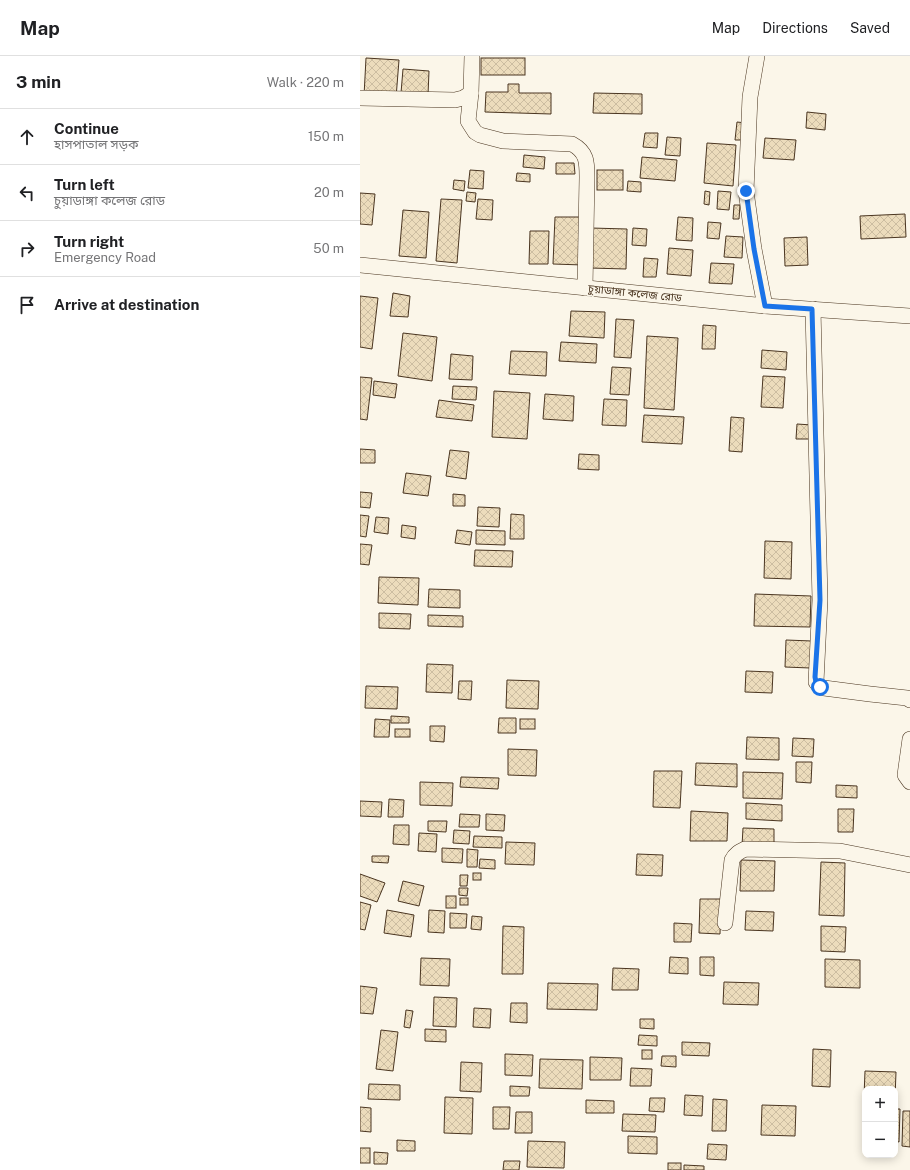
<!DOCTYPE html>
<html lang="en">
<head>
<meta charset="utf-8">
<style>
	:root { --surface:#fff; --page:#f2f2f2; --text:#202124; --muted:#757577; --line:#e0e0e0 }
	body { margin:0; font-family:"Public Sans","Noto Sans Bengali",sans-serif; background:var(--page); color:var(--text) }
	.controls { position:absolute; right:12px; bottom:12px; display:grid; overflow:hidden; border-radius:8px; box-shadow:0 2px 10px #0003 }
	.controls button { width:36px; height:36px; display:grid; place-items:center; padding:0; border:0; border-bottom:1px solid var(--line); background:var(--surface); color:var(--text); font:20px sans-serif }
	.stop { position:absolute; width:12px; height:12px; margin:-9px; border:3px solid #1a73e8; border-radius:50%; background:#fff }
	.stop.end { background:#1a73e8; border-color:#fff; box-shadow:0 1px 4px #0008 }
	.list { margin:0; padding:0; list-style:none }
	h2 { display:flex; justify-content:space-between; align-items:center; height:52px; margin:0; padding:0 16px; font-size:17px }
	h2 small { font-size:13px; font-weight:400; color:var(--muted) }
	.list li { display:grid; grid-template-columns:26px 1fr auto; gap:12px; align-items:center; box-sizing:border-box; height:56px; padding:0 16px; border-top:1px solid var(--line) }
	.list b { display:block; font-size:15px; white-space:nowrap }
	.list p { margin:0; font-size:13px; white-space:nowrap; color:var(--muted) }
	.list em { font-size:13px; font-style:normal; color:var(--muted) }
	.icon { flex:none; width:22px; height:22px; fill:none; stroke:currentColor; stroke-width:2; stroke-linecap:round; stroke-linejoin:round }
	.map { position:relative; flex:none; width:550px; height:1114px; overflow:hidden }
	header { display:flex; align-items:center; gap:24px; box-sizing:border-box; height:56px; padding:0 20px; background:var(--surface); border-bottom:1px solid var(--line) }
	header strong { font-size:19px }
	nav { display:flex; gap:22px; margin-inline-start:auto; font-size:14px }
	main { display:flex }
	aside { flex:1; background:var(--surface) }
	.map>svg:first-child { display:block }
	.building { fill:url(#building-cross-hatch); stroke:#4a3520 }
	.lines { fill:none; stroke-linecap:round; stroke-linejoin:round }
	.street-casing { stroke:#4a3520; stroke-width:16 }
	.street { stroke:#fbf6e9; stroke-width:15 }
	.route { stroke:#1a73e8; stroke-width:5 }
	.labels { text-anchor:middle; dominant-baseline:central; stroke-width:3; stroke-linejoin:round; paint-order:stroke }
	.street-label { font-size:11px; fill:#4a3520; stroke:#fbf6e9 }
</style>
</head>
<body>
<header>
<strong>Map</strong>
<nav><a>Map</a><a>Directions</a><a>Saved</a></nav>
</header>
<main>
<aside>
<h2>3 min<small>Walk · 220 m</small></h2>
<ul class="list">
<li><svg class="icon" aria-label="ahead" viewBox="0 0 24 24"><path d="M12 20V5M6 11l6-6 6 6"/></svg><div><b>Continue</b><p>হাসপাতাল সড়ক</p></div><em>150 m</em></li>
<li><svg class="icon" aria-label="left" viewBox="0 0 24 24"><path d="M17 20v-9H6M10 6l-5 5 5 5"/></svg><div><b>Turn left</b><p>চুয়াডাঙ্গা কলেজ রোড</p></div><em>20 m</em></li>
<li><svg class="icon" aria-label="right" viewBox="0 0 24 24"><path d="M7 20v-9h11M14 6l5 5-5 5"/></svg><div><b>Turn right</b><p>Emergency Road</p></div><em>50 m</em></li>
<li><svg class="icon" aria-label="arrive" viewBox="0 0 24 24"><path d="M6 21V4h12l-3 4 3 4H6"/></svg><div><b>Arrive at destination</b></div></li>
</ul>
</aside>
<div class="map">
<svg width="550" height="1114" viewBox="0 0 550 1114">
	<defs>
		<pattern id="building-cross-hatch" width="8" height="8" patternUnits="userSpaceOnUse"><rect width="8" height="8" fill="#ecdcbc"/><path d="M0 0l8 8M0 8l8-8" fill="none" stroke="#ccbda1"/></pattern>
	</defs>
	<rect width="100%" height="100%" fill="#fbf6e9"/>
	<g class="building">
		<polygon points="6,2 39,4 36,42 4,40"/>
		<rect x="121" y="2" width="44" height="17"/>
		<polygon points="43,13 69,15 68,39 41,37"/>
		<polygon points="148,28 159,28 159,37 191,37 191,58 125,56 126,36 148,36"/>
		<polygon points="234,37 282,38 282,58 233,57"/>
		<polygon points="447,56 466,58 465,74 446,72"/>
		<polygon points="377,66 386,67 385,84 375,84"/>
		<polygon points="285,77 298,77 297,92 283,91"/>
		<polygon points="307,81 321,82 320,100 305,99"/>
		<polygon points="405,82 436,84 434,104 403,102"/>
		<polygon points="347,87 376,89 373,130 344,127"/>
		<polygon points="164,99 185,101 184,113 163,111"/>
		<polygon points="282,101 317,104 315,125 280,122"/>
		<polygon points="196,107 214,107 215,118 196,118"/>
		<polygon points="110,114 124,115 123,133 108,132"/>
		<rect x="237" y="114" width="26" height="20"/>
		<polygon points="157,117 170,118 170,126 156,125"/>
		<polygon points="94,124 105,125 104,135 93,133"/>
		<polygon points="268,125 281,126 281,136 267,135"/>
		<polygon points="345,135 350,136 349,149 344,148"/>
		<polygon points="358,135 371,136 369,154 357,153"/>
		<polygon points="107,136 116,137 115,146 106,145"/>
		<polygon points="0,137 15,138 12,169 0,168"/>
		<polygon points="81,143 102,144 97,207 76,205"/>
		<polygon points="118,143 133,144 132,164 116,163"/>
		<polygon points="374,149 380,149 379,163 373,163"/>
		<polygon points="43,154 69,156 66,202 39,200"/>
		<polygon points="545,158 546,181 501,183 500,160"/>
		<polygon points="195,161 224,161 223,209 193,208"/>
		<polygon points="318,161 333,162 332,185 316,184"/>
		<polygon points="348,166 361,167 359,183 347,182"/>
		<polygon points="231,172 267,173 266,213 230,212"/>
		<polygon points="273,172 287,173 286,190 272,189"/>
		<polygon points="170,175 189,175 188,208 169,208"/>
		<polygon points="366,180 383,181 382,202 364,201"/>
		<polygon points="447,181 448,209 425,210 424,182"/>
		<polygon points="309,192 333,194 331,220 307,218"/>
		<polygon points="284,202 298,203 296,221 283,221"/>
		<polygon points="351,207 374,208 372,228 349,227"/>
		<polygon points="33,237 50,240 48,261 30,260"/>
		<polygon points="0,240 18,242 12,293 0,291"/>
		<polygon points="211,255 245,256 244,282 209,280"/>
		<polygon points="256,263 274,264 271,302 254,301"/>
		<polygon points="343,269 356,270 355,293 342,293"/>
		<polygon points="43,277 77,281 72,325 38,320"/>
		<polygon points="287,280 318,282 314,354 284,352"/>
		<polygon points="201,286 237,288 236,307 199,305"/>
		<polygon points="402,294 427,296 426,314 401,312"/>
		<polygon points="151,295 187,296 186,320 149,318"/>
		<polygon points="91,298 113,300 112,324 89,323"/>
		<polygon points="252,311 271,312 269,339 250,338"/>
		<polygon points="403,320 425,321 423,352 401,351"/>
		<polygon points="0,321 12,322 7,364 0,363"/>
		<polygon points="14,325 37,328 35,342 13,339"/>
		<polygon points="93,330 117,331 116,344 92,343"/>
		<polygon points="134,335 170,337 167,383 132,381"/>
		<polygon points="185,338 214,340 213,365 183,363"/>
		<polygon points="244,343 267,344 266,370 242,369"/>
		<polygon points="79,344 114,349 112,365 76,361"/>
		<polygon points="284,359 324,361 322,388 282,386"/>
		<polygon points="371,361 384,362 382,396 369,395"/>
		<polygon points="437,368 452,369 451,383 436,383"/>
		<polygon points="0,393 15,394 15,407 0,407"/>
		<polygon points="90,394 109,396 106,423 86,420"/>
		<polygon points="219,398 239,399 239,414 218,413"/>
		<polygon points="46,417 71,420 68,440 43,437"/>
		<polygon points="0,436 12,437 10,452 0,451"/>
		<polygon points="93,438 105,439 105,450 93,450"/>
		<polygon points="118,451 140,452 139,471 117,470"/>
		<polygon points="151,458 164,459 164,483 150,483"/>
		<polygon points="0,459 9,460 6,481 0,480"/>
		<polygon points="16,461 29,462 28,478 14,476"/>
		<polygon points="42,469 56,471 55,483 41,481"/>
		<polygon points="97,474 112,476 110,489 95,487"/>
		<polygon points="116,474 145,475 145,489 116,488"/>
		<polygon points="405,485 432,486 431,523 404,522"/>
		<polygon points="0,488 12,489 9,509 0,508"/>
		<polygon points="115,494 153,495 152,511 114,510"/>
		<polygon points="19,521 59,522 58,549 18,547"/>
		<polygon points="69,533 100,534 100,552 68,551"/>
		<polygon points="395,538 451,540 450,571 394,570"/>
		<polygon points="19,557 51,558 50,573 19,572"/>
		<polygon points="68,559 103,560 103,571 68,570"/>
		<polygon points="426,584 452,585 450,612 425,611"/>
		<polygon points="67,608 93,609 92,637 66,636"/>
		<polygon points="386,615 413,616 412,637 385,636"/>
		<polygon points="147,624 179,625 178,653 146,652"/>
		<polygon points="99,625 112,625 111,644 98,643"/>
		<polygon points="6,630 38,631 37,653 5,652"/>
		<polygon points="31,660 49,661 49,667 31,667"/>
		<polygon points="139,662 156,662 156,677 138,677"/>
		<polygon points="15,663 30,664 29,681 14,681"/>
		<rect x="160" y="663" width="15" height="10"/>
		<polygon points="70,670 85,670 84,686 70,685"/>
		<rect x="35" y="673" width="15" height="8"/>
		<polygon points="387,681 419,682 419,704 386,703"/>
		<polygon points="433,682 454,683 453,701 432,700"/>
		<polygon points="148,693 177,694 176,720 148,719"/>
		<polygon points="436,706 452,706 451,727 436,726"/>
		<polygon points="336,707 377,708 377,731 335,729"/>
		<polygon points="294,715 322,715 320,752 293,751"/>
		<polygon points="383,716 423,717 422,743 383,742"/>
		<polygon points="101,721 139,722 138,733 100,731"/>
		<polygon points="60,726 93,727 92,750 60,749"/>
		<polygon points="476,729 497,730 497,742 476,741"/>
		<polygon points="29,743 44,744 43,761 28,761"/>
		<polygon points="0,745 22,746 21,761 0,760"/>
		<polygon points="386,747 422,749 422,765 386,763"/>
		<polygon points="478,753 494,753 493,776 478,776"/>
		<polygon points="331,755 368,757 367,785 330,785"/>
		<polygon points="100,758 120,759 119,771 99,771"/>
		<polygon points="126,758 145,759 144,775 126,774"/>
		<polygon points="68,765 87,765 86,776 68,775"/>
		<polygon points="34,769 49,769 49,789 33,788"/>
		<polygon points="383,772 414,773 414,791 382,790"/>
		<polygon points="94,774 110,775 109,788 93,787"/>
		<polygon points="59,777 77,778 76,796 58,795"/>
		<polygon points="114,780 142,781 142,792 113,791"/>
		<polygon points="146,786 175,787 174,809 145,808"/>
		<polygon points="82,792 103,793 102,807 82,806"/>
		<polygon points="107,793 118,794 117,811 107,811"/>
		<polygon points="277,798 303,799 302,820 276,819"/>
		<polygon points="12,800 29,800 28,807 12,806"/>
		<polygon points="120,803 135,804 135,813 119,812"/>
		<polygon points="381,804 415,805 414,835 380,835"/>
		<polygon points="461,806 485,807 484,860 459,859"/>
		<rect x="113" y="817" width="8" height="7"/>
		<polygon points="0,818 25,827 17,846 0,840"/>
		<polygon points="100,819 108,819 107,830 100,830"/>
		<polygon points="43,825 64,830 59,850 38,845"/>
		<polygon points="99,832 108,832 107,840 99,839"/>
		<rect x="86" y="840" width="10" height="12"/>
		<rect x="100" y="842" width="8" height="7"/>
		<polygon points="340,843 361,843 360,878 339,877"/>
		<polygon points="0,846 11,849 5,874 0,873"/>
		<polygon points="27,854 54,859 51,881 24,877"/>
		<polygon points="69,854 85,855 84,877 68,876"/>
		<polygon points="386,855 414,856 413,875 385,874"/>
		<polygon points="90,857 107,858 106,872 90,872"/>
		<polygon points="112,860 122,861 121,874 111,873"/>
		<polygon points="314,867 332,868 331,886 314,886"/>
		<polygon points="143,870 164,871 163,918 142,918"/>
		<polygon points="461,870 486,871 485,896 461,895"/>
		<polygon points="310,901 328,902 328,918 309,917"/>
		<polygon points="340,901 354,901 354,920 340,919"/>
		<polygon points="61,902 90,903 89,930 60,929"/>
		<polygon points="465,903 500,904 500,932 465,931"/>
		<polygon points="253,912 279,913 278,934 252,934"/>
		<polygon points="364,926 399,927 398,949 363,948"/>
		<polygon points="188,927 238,928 237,954 187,953"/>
		<polygon points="0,930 17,932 13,958 0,957"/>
		<polygon points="74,941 97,942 96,971 73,970"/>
		<polygon points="151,947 167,947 167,967 150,966"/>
		<polygon points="114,952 131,953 130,972 113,971"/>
		<polygon points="46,954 53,955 50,972 44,971"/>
		<polygon points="280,963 294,963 294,973 280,972"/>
		<polygon points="65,973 86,974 86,986 65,985"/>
		<polygon points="21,974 38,976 33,1015 16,1013"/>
		<polygon points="279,979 297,980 297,990 278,989"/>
		<polygon points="322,986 350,987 349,1000 322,999"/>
		<polygon points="453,993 471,994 470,1031 452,1030"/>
		<rect x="282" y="994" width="10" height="9"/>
		<polygon points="145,998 173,999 172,1020 145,1019"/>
		<polygon points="302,1000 316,1000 316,1011 301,1010"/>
		<polygon points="230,1001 262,1002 261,1024 230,1024"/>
		<polygon points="180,1003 223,1004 222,1033 179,1032"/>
		<polygon points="101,1006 122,1007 121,1036 100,1035"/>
		<polygon points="271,1012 292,1013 291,1030 270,1030"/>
		<polygon points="505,1015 536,1016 535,1042 535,1033 505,1033 505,1041 504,1041"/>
		<polygon points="9,1028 40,1029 40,1044 8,1043"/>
		<polygon points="150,1030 170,1031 169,1040 150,1040"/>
		<polygon points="325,1039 343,1040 342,1060 324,1059"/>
		<polygon points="85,1041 113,1042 112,1078 84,1077"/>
		<polygon points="290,1042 305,1042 304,1056 289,1055"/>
		<polygon points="353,1043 367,1044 366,1075 352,1075"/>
		<polygon points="226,1044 254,1045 254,1057 226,1057"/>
		<polygon points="402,1049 436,1050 435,1080 401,1079"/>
		<polygon points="0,1051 11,1052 11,1076 0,1075"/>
		<polygon points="133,1051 150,1051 149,1073 133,1073"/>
		<polygon points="535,1053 540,1053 539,1086 535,1085"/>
		<polygon points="543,1055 550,1055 550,1091 542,1090"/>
		<polygon points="156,1056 172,1056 172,1077 155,1077"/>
		<polygon points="263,1058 296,1059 295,1076 262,1075"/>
		<polygon points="268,1080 297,1081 297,1098 268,1097"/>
		<polygon points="37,1084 55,1085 55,1095 37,1095"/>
		<polygon points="168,1085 205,1086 204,1112 167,1111"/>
		<polygon points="348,1088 367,1089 366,1104 347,1103"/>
		<rect x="0" y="1092" width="10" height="15"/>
		<polygon points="14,1096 28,1097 27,1108 14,1108"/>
		<polygon points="144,1105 160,1105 159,1114 143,1114"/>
		<rect x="308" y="1107" width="13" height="7"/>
		<polygon points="324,1109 344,1110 344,1114 324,1114"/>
	</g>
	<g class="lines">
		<g class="street-casing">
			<g id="street">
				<polyline points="397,0 390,41 386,135 394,193 405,250"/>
				<path d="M111 37 108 65 115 76 120 79 143 85 212 88C227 96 227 106 227 121L225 232"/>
				<polyline points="0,42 95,44 103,42 111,37 112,0"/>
				<polyline points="0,209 405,250 550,260"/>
				<polyline points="453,253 460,544 456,626 460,631 464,632 510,638 547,642 550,644"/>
				<polyline points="550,683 545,719 550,726"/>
				<path d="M365 867 372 804C375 798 379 796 385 793L480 795 550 809"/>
			</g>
		</g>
		<use href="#street" class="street"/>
	</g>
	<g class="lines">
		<polyline class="route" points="386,135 394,193 405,250 452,253 460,544 455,621 456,626 460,631"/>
	</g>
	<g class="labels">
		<g class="street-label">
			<text transform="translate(275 237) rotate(6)">চুয়াডাঙ্গা কলেজ রোড</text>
		</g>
	</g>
</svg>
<div class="controls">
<button>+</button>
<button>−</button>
</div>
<div class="stop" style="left:460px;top:631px"></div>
<div class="stop end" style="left:386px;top:135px"></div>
</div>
</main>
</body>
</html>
